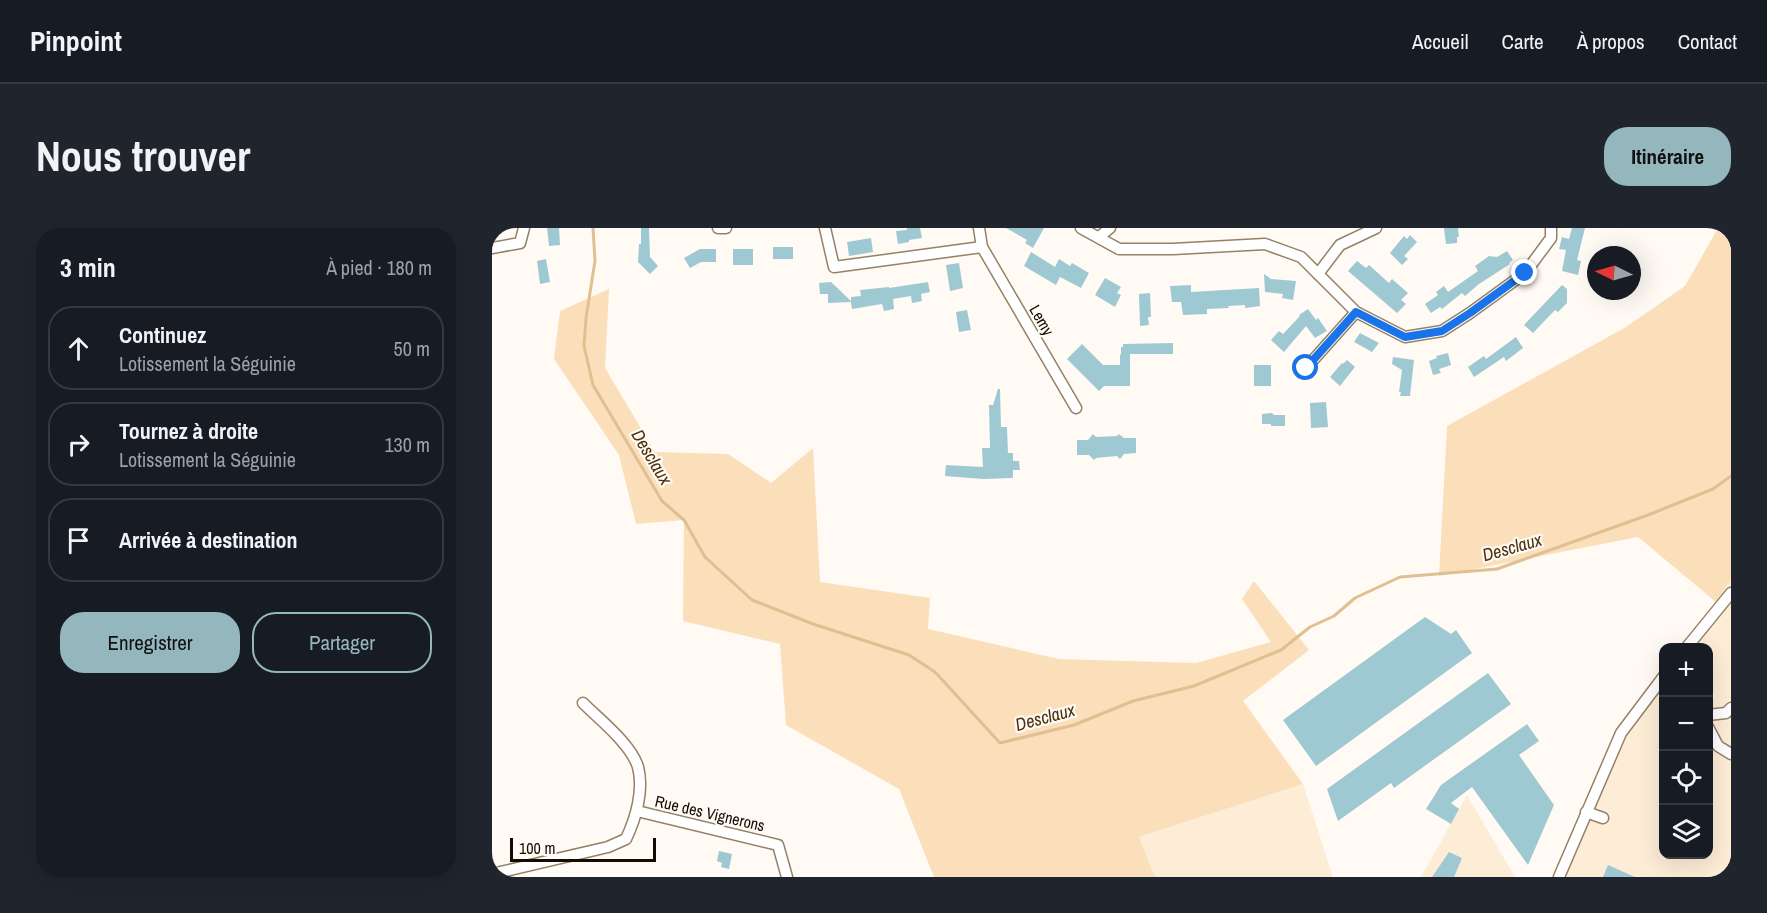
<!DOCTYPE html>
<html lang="fr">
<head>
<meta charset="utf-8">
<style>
	:root { --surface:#171b24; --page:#20242c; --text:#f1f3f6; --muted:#9ea1a6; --line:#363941; --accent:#94b6bd }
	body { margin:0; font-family:"Archivo Narrow",sans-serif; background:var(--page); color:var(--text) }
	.controls { position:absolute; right:18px; bottom:18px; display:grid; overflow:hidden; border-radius:12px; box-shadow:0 6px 24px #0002 }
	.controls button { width:54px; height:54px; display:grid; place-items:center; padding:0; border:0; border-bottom:2px solid var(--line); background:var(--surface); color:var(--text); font:30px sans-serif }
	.compass { position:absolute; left:1095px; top:18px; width:54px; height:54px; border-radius:50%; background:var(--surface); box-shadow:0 6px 24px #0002; rotate:275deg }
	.scale { position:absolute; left:18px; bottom:15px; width:146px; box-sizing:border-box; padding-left:6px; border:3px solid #130c03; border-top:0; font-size:16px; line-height:21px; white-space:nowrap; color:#130c03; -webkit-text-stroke:4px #fffaf4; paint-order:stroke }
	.stop { position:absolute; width:18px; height:18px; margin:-14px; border:4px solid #1a73e8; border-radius:50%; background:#fff }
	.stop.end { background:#1a73e8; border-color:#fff; box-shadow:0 2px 6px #0008 }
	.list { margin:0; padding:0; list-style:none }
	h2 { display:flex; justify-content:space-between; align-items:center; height:78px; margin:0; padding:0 24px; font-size:26px }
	h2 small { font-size:20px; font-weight:400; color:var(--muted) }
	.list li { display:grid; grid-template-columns:39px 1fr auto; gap:18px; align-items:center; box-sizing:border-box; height:84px; margin:0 12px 12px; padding:0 12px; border:2px solid var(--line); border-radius:24px }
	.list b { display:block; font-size:22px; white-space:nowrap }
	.list p { margin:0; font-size:20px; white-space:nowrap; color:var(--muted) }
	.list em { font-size:20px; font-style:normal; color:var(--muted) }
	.actions { display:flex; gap:12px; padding:18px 24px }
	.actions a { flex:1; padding:14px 0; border:2px solid var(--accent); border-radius:24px; text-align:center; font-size:21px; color:var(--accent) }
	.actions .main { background:var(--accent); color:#111 }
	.icon { flex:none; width:33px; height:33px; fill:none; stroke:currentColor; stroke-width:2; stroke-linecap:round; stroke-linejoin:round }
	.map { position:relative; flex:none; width:1239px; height:649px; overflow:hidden; border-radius:24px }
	header { display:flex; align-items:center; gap:36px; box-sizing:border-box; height:84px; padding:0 30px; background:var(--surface); border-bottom:2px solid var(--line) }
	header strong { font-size:28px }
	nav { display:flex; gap:33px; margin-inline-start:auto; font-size:21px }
	.intro { display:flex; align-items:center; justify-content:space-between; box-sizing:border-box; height:144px; padding:0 36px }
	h1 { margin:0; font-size:42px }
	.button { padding:15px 27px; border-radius:24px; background:var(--accent); color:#111; font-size:21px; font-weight:700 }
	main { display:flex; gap:36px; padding:0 36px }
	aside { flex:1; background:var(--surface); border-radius:24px; box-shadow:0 6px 24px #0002 }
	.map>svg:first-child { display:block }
	.built { fill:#fdedd7 }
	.green { fill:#fbdfba }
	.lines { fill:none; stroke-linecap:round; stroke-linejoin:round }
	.stream { stroke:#e0bf92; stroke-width:3 }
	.building { fill:#9fc9d2 }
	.minor-casing { stroke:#958166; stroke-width:13 }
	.minor { stroke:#fff; stroke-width:10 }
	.route { stroke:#1a73e8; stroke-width:8 }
	.labels { text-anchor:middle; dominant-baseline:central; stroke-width:4.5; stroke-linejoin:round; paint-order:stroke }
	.street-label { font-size:16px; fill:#130c03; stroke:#fffaf4 }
	.water-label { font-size:18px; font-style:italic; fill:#49320e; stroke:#fffaf4 }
</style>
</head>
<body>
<header>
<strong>Pinpoint</strong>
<nav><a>Accueil</a><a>Carte</a><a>À propos</a><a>Contact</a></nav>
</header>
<div class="intro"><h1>Nous trouver</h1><a class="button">Itinéraire</a></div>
<main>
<aside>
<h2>3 min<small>À pied · 180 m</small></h2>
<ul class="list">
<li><svg class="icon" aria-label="ahead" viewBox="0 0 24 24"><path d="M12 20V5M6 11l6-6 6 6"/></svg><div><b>Continuez</b><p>Lotissement la Séguinie</p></div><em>50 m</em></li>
<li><svg class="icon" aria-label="right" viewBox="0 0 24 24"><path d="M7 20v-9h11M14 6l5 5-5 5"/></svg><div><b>Tournez à droite</b><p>Lotissement la Séguinie</p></div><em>130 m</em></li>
<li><svg class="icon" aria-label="arrive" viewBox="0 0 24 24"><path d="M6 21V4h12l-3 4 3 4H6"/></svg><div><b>Arrivée à destination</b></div></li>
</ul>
<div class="actions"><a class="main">Enregistrer</a><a>Partager</a></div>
</aside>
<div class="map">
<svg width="1239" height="649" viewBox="0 0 1239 649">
	<rect width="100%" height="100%" fill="#fffaf4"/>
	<g class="built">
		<polygon points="1239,351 1239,649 1066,649 1113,534 1171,449 1172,626 1216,626 1216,419 1192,419"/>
		<polygon points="811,556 841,649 663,649 647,609"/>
		<polygon points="975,567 1023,649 929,649"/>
	</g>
	<g class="green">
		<polygon points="1226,0 1239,0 1239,351 1224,374 1146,309 947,348 955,198 1134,99 1193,58"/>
		<polygon points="117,61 113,140 163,224 236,226 279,255 321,220 328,354 438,370 436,401 567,431 704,435 779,414 750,371 762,353 817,422 751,473 811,556 647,609 663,649 442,649 407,561 294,497 288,416 191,393 192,292 144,296 127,227 62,131 68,83"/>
	</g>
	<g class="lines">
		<polyline class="stream" points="101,0 103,33 94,90 92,118 101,157 170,273 192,292 213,329 260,372 321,396 417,427 443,444 508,515 582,497 641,473 702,458 789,422 818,399 842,388 863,370 908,349 1005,341 1156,287 1221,261 1239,248"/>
	</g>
	<g class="building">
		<polygon points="55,0 67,0 68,17 57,18"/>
		<polygon points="149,0 157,0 158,29 166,38 158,46 146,34 147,16 149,16"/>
		<polygon points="415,0 428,0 430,10 417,12 417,14 406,16 404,3 415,2"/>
		<polygon points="514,0 552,0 541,20 533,15 535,12"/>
		<polygon points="952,0 966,0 967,9 965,9 965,15 954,16"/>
		<polygon points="1080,0 1093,0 1085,32 1089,33 1086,47 1070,43 1074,22 1067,21 1070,9 1077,11"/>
		<polygon points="918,7 925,14 912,28 916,31 910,37 898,25 912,8 915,11"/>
		<polygon points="379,10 381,24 357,28 355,14"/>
		<rect x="281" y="19" width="20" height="12"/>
		<polygon points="208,21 224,21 224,34 209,34 198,40 192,30"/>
		<rect x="241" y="21" width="20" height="16"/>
		<polygon points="1015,23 1021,32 1017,35 1018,36 987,56 973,68 970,65 950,81 948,79 939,85 933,76 946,67 944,64 952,58 956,64 986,43 983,38 997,28 1005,29"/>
		<polygon points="539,24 563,39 567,31 578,38 580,35 597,45 589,60 568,49 564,57 532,38"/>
		<polygon points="54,31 58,54 48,56 45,33"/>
		<polygon points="865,33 874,40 877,37 897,55 900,51 916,65 909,72 914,76 905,85 856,43"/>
		<polygon points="467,35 471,60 458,63 454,37"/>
		<polygon points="772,46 779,51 804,53 801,72 790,70 791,66 773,64"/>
		<polygon points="613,50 629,59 625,65 629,67 623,79 603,67"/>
		<polygon points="339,54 359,73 359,69 369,68 368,62 397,59 397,60 436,54 438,64 429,66 430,73 420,75 419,68 401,71 402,81 392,83 390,76 360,81 359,74 336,75 336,66 328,66 327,55"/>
		<polygon points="699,57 699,64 767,60 768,78 753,80 753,77 736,78 737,80 715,81 715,86 691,87 689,74 680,74 678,58"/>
		<polygon points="1070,57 1075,61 1075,75 1066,84 1063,82 1041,105 1032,97"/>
		<polygon points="658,65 659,89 656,89 657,97 648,98 647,66"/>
		<polygon points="816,81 824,92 826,90 835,103 823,110 814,98 792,124 779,112 787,103 791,106 808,88 807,87"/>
		<polygon points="475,82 479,102 467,104 464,84"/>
		<polygon points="868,105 887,115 880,124 862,114"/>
		<polygon points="1024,109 1031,120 1014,133 1012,129 982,149 976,139 992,128 994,131"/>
		<polygon points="681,115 681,126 638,126 638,158 612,158 607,163 575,131 590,116 611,137 628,137 628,126 629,127 629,119 631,119 631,116"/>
		<polygon points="956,125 959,137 947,141 949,145 941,147 937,133 945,130 944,128"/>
		<polygon points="901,129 922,132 918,168 908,168 909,164 907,164 910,142 900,136"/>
		<polygon points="855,132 863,139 848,158 838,149 850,135 851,136"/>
		<rect x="762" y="137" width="17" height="21"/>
		<polygon points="506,161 508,161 509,199 515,199 516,225 521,225 521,233 527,233 528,242 521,242 521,250 491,251 453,248 454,237 491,239 490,220 498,220 497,177 501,177"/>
		<polygon points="834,174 836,199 819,200 818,175"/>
		<polygon points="780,185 782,187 793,187 793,198 779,198 779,196 770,196 770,186"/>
		<polygon points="601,206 604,209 625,208 627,206 632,210 644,210 644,225 632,226 628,231 625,228 604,230 602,232 597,227 585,227 585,212 596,212"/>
		<polygon points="933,389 959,406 964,402 980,425 824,538 791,492"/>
		<polygon points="996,445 1019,476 902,560 899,555 846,593 835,561"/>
		<polygon points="1035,496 1047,513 1027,527 1062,577 1036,637 980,559 959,575 967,581 959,596 934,581 949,557"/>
		<polygon points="227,623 240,626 237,641 229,639 230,635 225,633"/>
		<polygon points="957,624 970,630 962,649 940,649"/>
		<polygon points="1116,637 1143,649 1111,649"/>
	</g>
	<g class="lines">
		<g class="minor-casing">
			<g id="minor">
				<polyline points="226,0 234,0"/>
				<polyline points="333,0 342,39 490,19 487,0"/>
				<polyline points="589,0 627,21 681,21 773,16 809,29 864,84 913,109 950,103 978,85 1033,45 1059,10 1059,0"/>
				<polyline points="607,9 618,0"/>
				<polyline points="490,19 584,180"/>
				<polyline points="0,20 28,15 32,0"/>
				<polyline points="826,46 848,17 884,0"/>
				<polyline points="814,140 864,84"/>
				<polyline points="1195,419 1239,365"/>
				<polyline points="1216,487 1234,485 1239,480"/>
				<polyline points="1216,499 1226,518 1239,526"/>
				<polyline points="145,583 286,617 295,649"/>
				<polyline points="1094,584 1111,590"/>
				<path d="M0 646 116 619 134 611C144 590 152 562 146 539 139 516 108 492 91 475"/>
				<polyline points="1067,649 1129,505 1172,448"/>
			</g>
		</g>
		<use href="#minor" class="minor"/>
	</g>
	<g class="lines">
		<polyline class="route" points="814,140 864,84 913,109 950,103 978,85 1033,45"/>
	</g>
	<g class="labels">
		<g class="street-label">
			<text transform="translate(550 92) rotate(60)">Lemy</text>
			<text transform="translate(218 585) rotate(13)">Rue des Vignerons</text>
		</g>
		<g class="water-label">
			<text transform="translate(160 229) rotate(59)">Desclaux</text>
			<text transform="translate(1020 319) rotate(-16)">Desclaux</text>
			<text transform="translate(553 489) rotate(-15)">Desclaux</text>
		</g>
	</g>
</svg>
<div class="controls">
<button>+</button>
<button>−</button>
<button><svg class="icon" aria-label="locate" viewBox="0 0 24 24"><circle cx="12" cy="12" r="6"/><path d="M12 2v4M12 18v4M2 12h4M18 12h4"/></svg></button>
<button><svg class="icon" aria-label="layers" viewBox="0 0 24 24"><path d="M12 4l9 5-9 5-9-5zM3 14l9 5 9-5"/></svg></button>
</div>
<svg class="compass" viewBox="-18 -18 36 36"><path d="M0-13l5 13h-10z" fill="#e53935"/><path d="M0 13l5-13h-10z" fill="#9ea1a6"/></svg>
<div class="scale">100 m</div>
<div class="stop" style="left:814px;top:140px"></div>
<div class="stop end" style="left:1033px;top:45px"></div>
</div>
</main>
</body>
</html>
